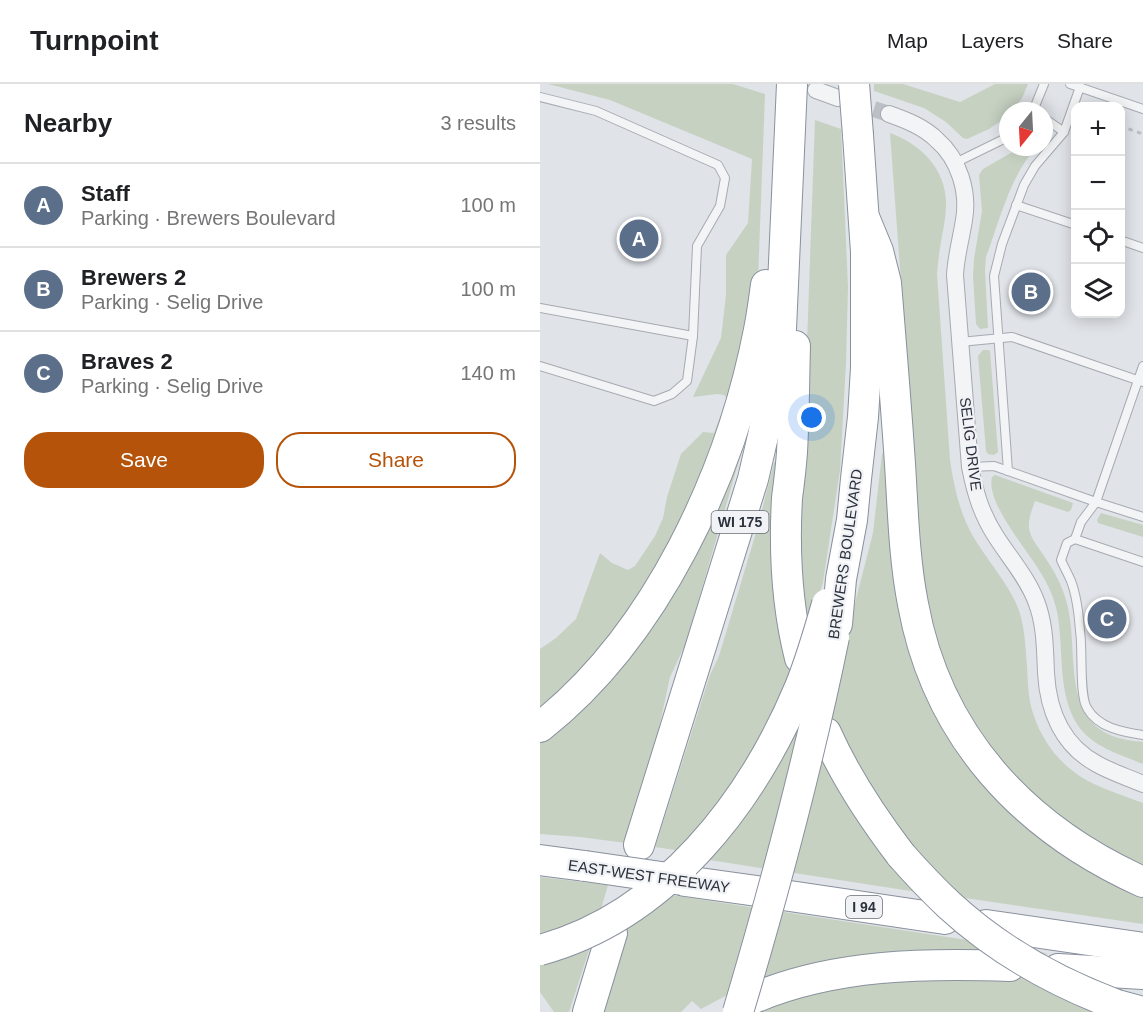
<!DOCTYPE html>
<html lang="en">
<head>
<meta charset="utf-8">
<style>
	:root { --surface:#fff; --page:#f6f6f6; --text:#202124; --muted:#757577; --line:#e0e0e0; --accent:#b45309 }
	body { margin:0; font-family:Arial,sans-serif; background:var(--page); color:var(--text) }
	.controls { position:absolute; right:18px; top:18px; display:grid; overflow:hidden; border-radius:12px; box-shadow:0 3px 15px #0003 }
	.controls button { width:54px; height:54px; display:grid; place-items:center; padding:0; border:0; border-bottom:2px solid var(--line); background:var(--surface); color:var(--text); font:30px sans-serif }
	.compass { position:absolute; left:459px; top:18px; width:54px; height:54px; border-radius:50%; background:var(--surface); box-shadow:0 3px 15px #0003; rotate:198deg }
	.you { position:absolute; left:272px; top:334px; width:21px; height:21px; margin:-15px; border:4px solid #fff; border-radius:50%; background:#1a73e8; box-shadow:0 0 0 9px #1a73e833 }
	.badge { display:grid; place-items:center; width:39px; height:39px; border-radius:50%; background:var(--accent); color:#fff; font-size:20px; font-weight:700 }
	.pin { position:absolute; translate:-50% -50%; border:3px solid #fff; box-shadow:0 2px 6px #0006 }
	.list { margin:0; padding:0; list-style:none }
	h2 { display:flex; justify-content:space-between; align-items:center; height:78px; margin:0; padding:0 24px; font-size:26px }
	h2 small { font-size:20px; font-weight:400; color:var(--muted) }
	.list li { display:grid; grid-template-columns:39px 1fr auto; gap:18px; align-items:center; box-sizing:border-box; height:84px; padding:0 24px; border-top:2px solid var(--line) }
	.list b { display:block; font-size:22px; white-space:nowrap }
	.list p { margin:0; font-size:20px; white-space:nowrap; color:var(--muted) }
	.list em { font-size:20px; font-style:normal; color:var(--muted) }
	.actions { display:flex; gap:12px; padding:18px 24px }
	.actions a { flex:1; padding:14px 0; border:2px solid var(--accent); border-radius:24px; text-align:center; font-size:21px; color:var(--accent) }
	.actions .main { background:var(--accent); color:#fff }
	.icon { flex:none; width:33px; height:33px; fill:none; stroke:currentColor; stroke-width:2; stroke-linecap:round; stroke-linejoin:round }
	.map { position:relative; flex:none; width:603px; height:928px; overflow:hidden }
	header { display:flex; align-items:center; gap:36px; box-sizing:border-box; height:84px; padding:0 30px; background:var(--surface); border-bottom:2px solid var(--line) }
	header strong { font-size:28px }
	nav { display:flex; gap:33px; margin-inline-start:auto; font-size:21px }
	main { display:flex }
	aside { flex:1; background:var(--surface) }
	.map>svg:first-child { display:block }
	.green { fill:#c6d1c2 }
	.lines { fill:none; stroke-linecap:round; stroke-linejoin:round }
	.minor-tunnel { stroke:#bcc0c6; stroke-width:16; stroke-dasharray:16 8; stroke-linecap:butt }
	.service-casing { stroke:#a6aab1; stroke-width:10 }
	.minor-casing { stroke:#a6aab1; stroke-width:18 }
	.motorway-casing { stroke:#89919d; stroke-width:32 }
	.path { stroke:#bbbec2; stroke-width:3; stroke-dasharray:4.5 4.5; stroke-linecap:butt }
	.service { stroke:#f3f4f6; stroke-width:8 }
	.minor { stroke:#f3f4f6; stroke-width:16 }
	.motorway { stroke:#fff; stroke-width:30 }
	.motorway-bridge-casing { stroke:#89919d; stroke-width:32; stroke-linecap:butt }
	.motorway-bridge { stroke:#fff; stroke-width:30 }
	.labels { text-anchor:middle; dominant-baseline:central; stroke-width:4.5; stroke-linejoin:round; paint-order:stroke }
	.shield { fill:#f0f2f5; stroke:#666c74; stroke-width:1.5 }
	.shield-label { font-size:14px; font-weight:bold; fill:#2b323d }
	.street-label { font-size:15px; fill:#2b323d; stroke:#f0f2f5 }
</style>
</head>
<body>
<header>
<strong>Turnpoint</strong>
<nav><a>Map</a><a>Layers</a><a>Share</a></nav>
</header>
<main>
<aside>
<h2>Nearby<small>3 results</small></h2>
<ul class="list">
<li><span class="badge" style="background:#5c6f8a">A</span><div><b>Staff</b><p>Parking · Brewers Boulevard</p></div><em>100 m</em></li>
<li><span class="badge" style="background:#5c6f8a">B</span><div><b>Brewers 2</b><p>Parking · Selig Drive</p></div><em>100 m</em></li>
<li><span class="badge" style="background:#5c6f8a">C</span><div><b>Braves 2</b><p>Parking · Selig Drive</p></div><em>140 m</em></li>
</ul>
<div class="actions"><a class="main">Save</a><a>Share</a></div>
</aside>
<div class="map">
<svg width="603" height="928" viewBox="0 0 603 928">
	<rect width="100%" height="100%" fill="#e0e3e8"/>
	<g class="green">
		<polygon points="8,0 193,0 225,10 218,196 174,366 124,470 69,555 0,630 0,565 16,554 36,535 60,469 72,479 88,486 95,482 115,452 123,434 127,413 141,370 163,348 174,349 187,314 184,311 177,310 153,313 181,254 186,211 186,171 208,139 212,75 70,16"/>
		<polygon points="334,0 363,0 420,18 455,0 488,0 482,14 474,26 468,27 468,32 449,45 427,55 423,54 406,38 384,24 334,7"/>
		<polygon points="275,36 301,45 308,203 306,279 300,386 283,498 268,552 260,497 258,408 264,343"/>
		<path d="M350 49C381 60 407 86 406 121 406 133 403 146 401 158 399 168 398 179 397 190L410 376C414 404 420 430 434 454 447 475 463 494 474 515 485 536 485 560 487 582 488 599 488 616 494 632 503 659 522 683 548 697 565 706 585 712 603 719V785L565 765 498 718 438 651 399 572 384 509Z"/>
		<path d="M481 63H497C471 89 459 138 446 173L445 186 448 244 440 245 436 240 433 192 434 175 442 127 439 91 443 85Z"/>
		<polygon points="443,266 448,266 450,267 458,368 454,371 448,370 446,367 438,272"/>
		<polygon points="344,368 357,512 365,557 385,611 403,646 430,684 456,716 496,750 536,777 603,813 603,840 411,812 367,762 289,634 314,523 333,449 342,370"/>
		<polygon points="198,370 201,370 146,559 130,593 117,653 86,759 40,753 0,750 0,659 37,627"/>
		<polygon points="234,378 238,379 246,571 253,593 217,667 142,767 115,763 170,591 179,572 218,442"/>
		<path d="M455 391 533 419 531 426 528 428 495 417C492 426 488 435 489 444 490 455 501 466 506 475 515 488 522 502 526 516 537 553 527 602 547 632 561 652 581 656 603 658V680C579 670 552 663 537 640 519 611 523 574 519 541 518 528 514 514 508 502 496 474 445 422 452 393Z"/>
		<polygon points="561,429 603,441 603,453 558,439 557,436"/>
		<polygon points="259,634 377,808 163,775"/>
		<polygon points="0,793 68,801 59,832 0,856"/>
		<polygon points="98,806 493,866 508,870 434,866 367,866 287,876 236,889 187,911 161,925 152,917 141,928 61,928"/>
		<polygon points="51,860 29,928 14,928 0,908 0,879"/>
		<polygon points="472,892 487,893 562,928 205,928 286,900"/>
	</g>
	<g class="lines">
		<polyline class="minor-tunnel" points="311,18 349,30"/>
		<g class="service-casing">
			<g id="service">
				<polyline points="530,0 603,25"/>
				<polyline points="0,13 56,27 178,81 185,94 180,122 157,162 153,252 147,297 132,310 114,317 0,282"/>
				<polyline points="493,27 504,0"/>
				<polyline points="504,34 524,48"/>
				<polyline points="415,79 468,53"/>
				<polyline points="476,121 536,141"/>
				<polyline points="580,156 603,164"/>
				<polyline points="0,224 153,252"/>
				<polyline points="420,258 472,253 603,298"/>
				<path d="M603 282 556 418 541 438 535 455 527 459 521 476C524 483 528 490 531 497 536 510 539 533 540 547 543 565 539 611 547 624 558 644 583 648 603 651"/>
				<polyline points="430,383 454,382 556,418 603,433"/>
				<polyline points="468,387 454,192 462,160 484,101 495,82 524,48 540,3"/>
				<polyline points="535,455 603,478"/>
			</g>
		</g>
		<g class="minor-casing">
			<g id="minor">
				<polyline points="276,6 298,14"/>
				<path d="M349 30C366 36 384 43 397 56 419 75 429 108 424 136 421 155 416 172 415 191L430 383C435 408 441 429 455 451 468 472 487 493 496 517 505 539 505 565 506 589 508 626 522 661 557 680 571 688 587 693 603 700"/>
			</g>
		</g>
		<g class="motorway-casing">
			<g id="motorway">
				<path d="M324 133 338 167 346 199C351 260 356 320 360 380 363 427 364 474 373 520 397 652 483 744 603 798"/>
				<path d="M255 262C254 297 254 333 252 368 251 383 249 399 247 414 244 467 247 523 260 574"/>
				<polyline points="297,540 301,495 312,436 316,395 323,333 326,284 326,168 318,51"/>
				<path d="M0 643C117 551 191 389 219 246 222 231 224 216 226 201"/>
				<path d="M286 649C306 694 332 733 361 771"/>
				<polyline points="99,761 213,395 223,352 232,307 241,245 252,0"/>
				<polyline points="0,776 45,782"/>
				<polyline points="145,797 217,807"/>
				<polyline points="243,811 405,835"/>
				<polyline points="446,841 603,864"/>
				<polyline points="518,885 603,890"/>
				<path d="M214 914C294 880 385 879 470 882"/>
				<polyline points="577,921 603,928"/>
				<polyline points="48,928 72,849"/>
			</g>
		</g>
		<polyline class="path" points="580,42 603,50"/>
		<use href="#service" class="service"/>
		<use href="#minor" class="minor"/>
		<use href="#motorway" class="motorway"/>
		<g class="motorway-bridge-casing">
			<g id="motorway-bridge">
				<polyline points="314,0 318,51"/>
				<path d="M361 771C376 788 392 805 409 821 458 866 515 898 577 921"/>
				<polyline points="45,782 142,796"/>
				<path d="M0 866C125 832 212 718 260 603 271 576 279 548 287 520"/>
				<path d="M198 928C235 804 268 680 294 553"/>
			</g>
		</g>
		<use href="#motorway-bridge" class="motorway-bridge"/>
	</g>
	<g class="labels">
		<g class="shield">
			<rect x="171.5" y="427" width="57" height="22" rx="4.5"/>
			<rect x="306" y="812" width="36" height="22" rx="4.5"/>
		</g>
		<g class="shield-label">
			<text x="200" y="438">WI 175</text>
			<text x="324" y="823">I 94</text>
		</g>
		<g class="street-label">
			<text transform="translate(431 360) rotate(83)">SELIG DRIVE</text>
			<text transform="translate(305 470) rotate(-82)">BREWERS BOULEVARD</text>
			<text transform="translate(109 792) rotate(8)">EAST-WEST FREEWAY</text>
		</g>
	</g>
</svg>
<div class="controls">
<button>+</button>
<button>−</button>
<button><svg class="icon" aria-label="locate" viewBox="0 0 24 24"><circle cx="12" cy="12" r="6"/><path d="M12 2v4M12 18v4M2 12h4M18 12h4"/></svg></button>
<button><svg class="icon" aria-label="layers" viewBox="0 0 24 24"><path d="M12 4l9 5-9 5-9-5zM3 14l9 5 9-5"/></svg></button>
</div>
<svg class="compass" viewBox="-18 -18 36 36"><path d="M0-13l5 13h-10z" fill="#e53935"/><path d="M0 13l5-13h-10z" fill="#757577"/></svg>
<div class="you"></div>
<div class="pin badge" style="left:99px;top:155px;background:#5c6f8a">A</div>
<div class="pin badge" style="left:491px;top:208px;background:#5c6f8a">B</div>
<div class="pin badge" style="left:567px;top:535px;background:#5c6f8a">C</div>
</div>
</main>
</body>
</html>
